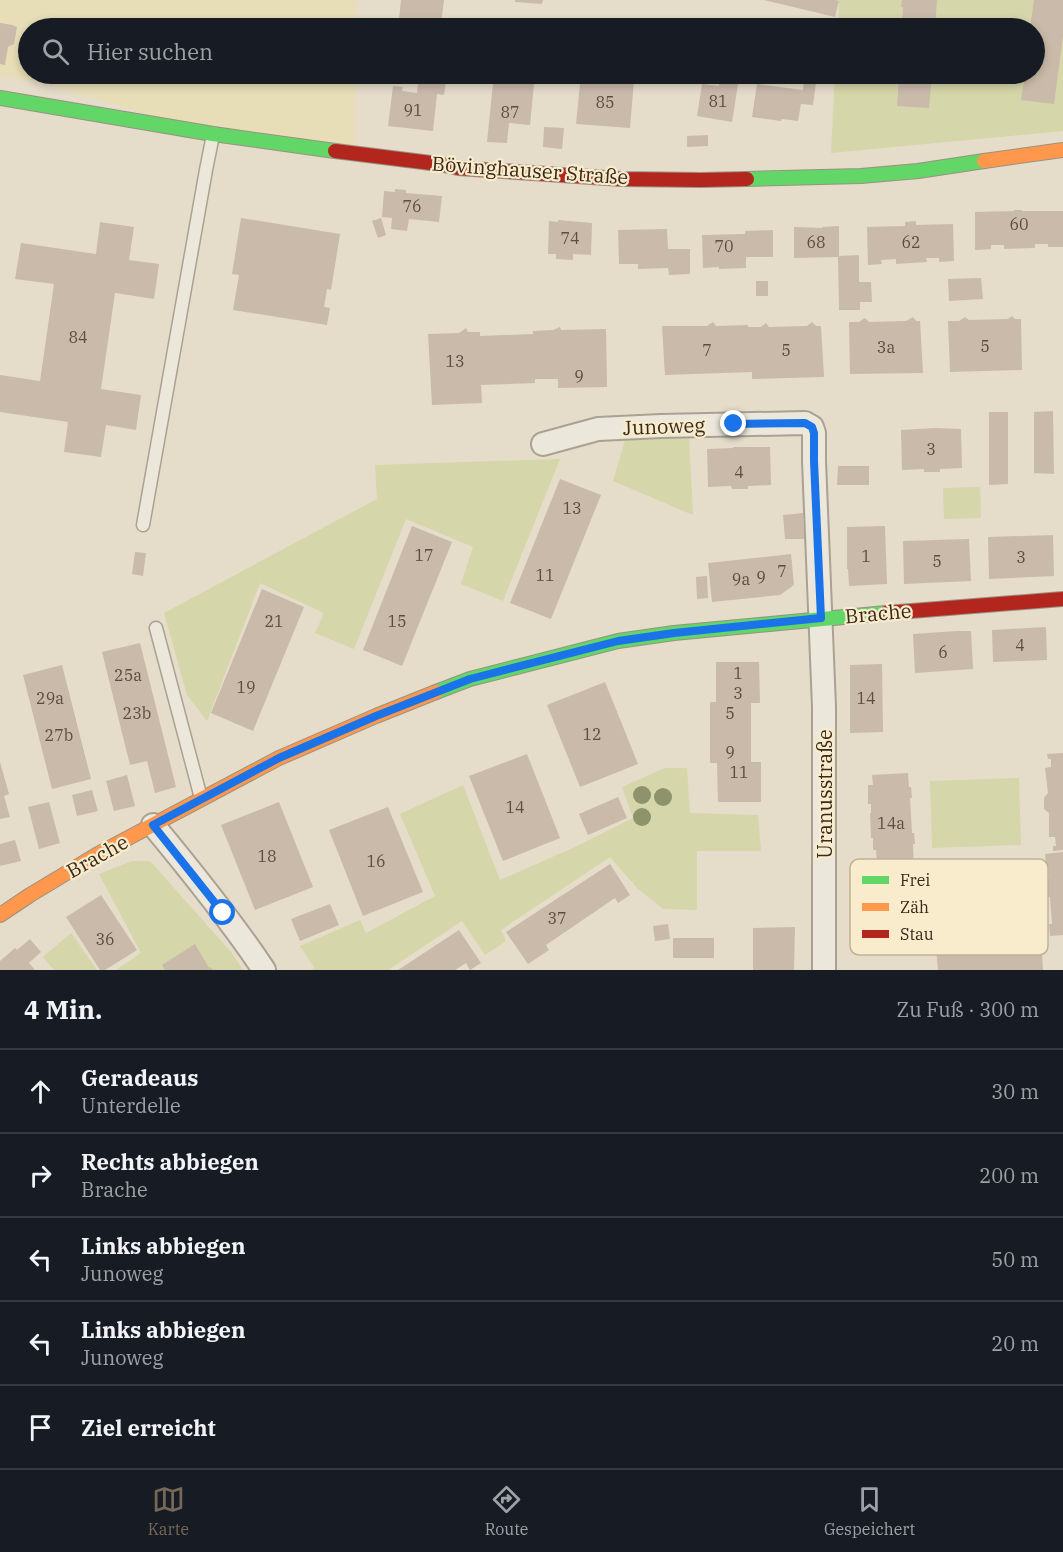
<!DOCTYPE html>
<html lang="de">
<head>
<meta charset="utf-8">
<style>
	:root { --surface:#171b24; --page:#242831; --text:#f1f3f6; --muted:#9ea1a6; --line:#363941; --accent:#756857 }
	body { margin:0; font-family:"IBM Plex Serif",serif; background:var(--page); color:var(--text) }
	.stop { position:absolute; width:18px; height:18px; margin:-14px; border:4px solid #1a73e8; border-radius:50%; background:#fff }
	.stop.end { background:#1a73e8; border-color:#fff; box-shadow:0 2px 6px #0008 }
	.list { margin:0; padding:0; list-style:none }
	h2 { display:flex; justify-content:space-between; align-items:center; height:78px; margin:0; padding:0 24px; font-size:26px }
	h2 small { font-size:20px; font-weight:400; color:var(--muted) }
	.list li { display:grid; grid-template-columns:39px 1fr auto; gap:18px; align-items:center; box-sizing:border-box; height:84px; padding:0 24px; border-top:2px solid var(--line) }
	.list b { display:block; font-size:22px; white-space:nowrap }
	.list p { margin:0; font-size:20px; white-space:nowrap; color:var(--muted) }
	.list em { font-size:20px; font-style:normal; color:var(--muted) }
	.icon { flex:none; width:33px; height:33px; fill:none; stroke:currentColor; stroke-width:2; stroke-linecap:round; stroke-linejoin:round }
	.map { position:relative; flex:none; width:1063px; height:970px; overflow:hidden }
	.search { position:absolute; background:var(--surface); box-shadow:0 3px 9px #0003; left:18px; right:18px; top:18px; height:66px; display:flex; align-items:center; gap:15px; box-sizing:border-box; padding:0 21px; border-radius:33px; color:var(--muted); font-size:22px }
	.sheet { height:498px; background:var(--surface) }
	nav { display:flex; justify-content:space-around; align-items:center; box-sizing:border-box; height:84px; border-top:2px solid var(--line); background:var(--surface); font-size:16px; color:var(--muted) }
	nav a { display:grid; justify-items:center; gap:3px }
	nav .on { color:var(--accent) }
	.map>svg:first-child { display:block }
	.farmland { fill:#e7deb7 }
	.green { fill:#d5d6a9 }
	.building { fill:#cabaa9 }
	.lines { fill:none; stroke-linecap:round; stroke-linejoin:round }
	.lane-casing { stroke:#aaa193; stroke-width:15 }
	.street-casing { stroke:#aaa193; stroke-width:26 }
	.fast-casing { stroke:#999182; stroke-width:16 }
	.slow-casing { stroke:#999182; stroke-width:16 }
	.jam-casing { stroke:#999182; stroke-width:16 }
	.lane { stroke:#ece7db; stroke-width:12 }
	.street { stroke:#ece7db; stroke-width:22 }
	.fast { stroke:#63d668; stroke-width:14 }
	.slow { stroke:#ff974d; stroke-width:14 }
	.jam { stroke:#b3261e; stroke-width:14 }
	.tree { fill:#8f936c }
	.route { stroke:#1a73e8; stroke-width:8 }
	.labels { text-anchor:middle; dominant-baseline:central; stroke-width:4.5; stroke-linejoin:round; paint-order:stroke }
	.number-label { font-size:16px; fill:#5c4d3e }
	.street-label { font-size:20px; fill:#38291a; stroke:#f8eccc }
	.key { fill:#f8eccc; stroke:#beb297; stroke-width:1.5 }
	.key-label { font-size:16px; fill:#38291a }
</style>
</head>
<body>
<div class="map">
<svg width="1063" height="970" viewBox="0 0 1063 970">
	<rect width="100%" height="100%" fill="#e5ddc9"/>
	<polygon class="farmland" points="0,0 356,0 355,28 28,28 28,74 355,74 355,154 213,134 44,83 0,76"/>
	<g class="green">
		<polygon points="839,0 1063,0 1063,131 831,153 835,74 1034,74 1034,28 838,28"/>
		<polygon points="627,434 689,435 693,515 613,481"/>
		<polygon points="560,459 503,601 461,584 473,547 406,519 354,649 315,633 324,613 260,583 207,721 187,695 164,613 377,499 375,465"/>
		<polygon points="980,487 981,518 944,519 943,488"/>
		<polygon points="665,768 687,768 690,813 758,815 761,851 697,851 697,910 663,909 638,889 610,857 501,930 506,941 485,955 462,921 388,970 312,970 314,967 300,946 360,920 366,933 435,896 400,814 463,785 500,880 575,847 633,818 622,787"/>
		<polygon points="1019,778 1021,845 932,848 930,781"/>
		<polygon points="132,861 150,861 231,952 243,970 116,970 141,953 99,874"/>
		<polygon points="71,933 97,970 54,970 43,957"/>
	</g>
	<g class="building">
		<polygon points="401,0 444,0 441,24 438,24 438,28 398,28"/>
		<polygon points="515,0 543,0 542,4 515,2"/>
		<polygon points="764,0 836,0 839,1 835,17"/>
		<polygon points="902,0 937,0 935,28 902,28 903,7 901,7"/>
		<polygon points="1034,0 1063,0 1063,36 1054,104 1021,100 1025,74 1034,74 1034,28 1030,28"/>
		<polygon points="525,18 545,21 544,28 524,28"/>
		<polygon points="0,23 12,25 17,27 14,44 8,47 5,65 0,64"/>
		<polygon points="419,74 447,74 444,95 437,94 433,131 388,126 393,86 403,87 402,91 417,93"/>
		<polygon points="494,74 535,74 530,125 509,123 507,143 487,142"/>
		<polygon points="581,74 679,74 678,84 634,80 630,128 576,124"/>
		<polygon points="750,74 759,74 757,84 749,83"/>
		<polygon points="897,74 932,74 929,108 897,106 899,77 897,77"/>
		<polygon points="720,81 738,84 732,122 697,116 702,84 719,86"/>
		<polygon points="804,81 816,83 813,105 801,104 798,121 782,119 781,121 752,117 757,84 803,90"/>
		<polygon points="544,127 564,128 562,149 543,147"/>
		<polygon points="708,135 708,146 687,147 687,136"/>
		<polygon points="395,189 406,190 406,193 442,196 439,222 409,219 407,231 391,229 392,218 382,217 384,191 395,192"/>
		<polygon points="1014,210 1022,210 1022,211 1063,211 1063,247 1048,247 1048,244 1035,244 1035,248 1004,249 1004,245 991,245 991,249 975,250 975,212 1014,211"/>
		<polygon points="241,218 340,234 331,290 327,289 324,307 330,308 327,325 233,310 239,275 232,274"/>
		<polygon points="381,218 386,235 378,238 372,221"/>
		<polygon points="558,220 592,223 591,255 573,254 573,260 556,259 556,254 548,254 549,221 558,222"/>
		<polygon points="916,221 916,225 953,224 954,261 939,262 939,258 926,258 927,262 896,264 896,259 881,260 882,264 868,265 867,227 905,226 905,222"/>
		<polygon points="100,222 134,227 129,260 159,264 154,299 115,293 101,389 141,395 136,430 106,425 101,457 64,452 68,422 0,412 0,375 40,381 54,284 15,279 21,243 96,254"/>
		<polygon points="839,226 839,256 859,255 859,282 871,282 872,302 860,302 860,310 839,310 838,257 794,258 794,227 823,228 822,227"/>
		<polygon points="667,229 668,249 690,249 690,274 669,275 668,268 638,269 638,264 619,264 618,230"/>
		<polygon points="773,230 773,257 746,257 746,268 719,269 719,267 703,268 702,235 745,234 745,231"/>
		<polygon points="981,278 983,299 949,301 948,279"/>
		<rect x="756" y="281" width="12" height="15"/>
		<polygon points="1012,316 1015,319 1021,319 1022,370 950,372 948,321 959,321 965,317 969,320 1008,319"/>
		<polygon points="913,317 916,321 920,321 923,373 850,374 849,322 859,322 865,318 869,322 906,321"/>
		<polygon points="713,322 716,326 748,325 748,327 761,327 766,323 769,327 807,326 812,322 816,326 821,326 824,377 752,379 752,372 665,375 662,326 707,326"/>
		<polygon points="560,327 561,330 606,329 607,387 558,388 558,379 535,379 535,383 481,385 482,403 432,405 428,334 459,333 466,328 468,332 480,332 480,336 533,334 533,331 553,330"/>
		<polygon points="1053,411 1054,474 1034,473 1034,412"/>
		<polygon points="989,412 1008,412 1008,484 989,485"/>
		<polygon points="935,428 961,429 962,468 940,469 940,472 924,472 924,469 902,470 901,430"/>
		<polygon points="733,447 770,447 771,485 748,486 748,489 732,489 731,486 708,487 707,449 733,448"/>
		<polygon points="838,466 869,466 869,485 837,485"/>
		<polygon points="560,479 601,495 551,619 510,603"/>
		<polygon points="803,513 804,539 785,539 783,515"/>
		<polygon points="412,526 452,542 402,666 363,650"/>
		<polygon points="885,526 887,584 849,586 848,569 847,569 847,527"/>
		<polygon points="1053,535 1054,576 989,579 988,537"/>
		<polygon points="969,539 971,581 904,584 903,541"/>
		<polygon points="135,552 146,553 143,576 132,574"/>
		<polygon points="791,554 794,585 780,595 712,602 708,563"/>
		<polygon points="707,576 708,598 697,599 696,577"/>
		<polygon points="262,589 304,607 253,731 211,713"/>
		<polygon points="1046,627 1047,660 993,662 992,630"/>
		<polygon points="957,631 971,631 973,669 915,673 913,634"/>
		<polygon points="140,643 176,787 155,793 147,761 130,765 102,652"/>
		<polygon points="716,662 759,662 760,703 751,703 751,762 761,762 761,802 718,802 717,763 710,763 710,702 716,702"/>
		<polygon points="882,664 883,732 850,733 850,665"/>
		<polygon points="62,665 91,779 52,789 23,675"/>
		<polygon points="605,682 638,764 580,787 547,705"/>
		<polygon points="1063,753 1063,850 1053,851 1053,846 1056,846 1055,837 1049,837 1049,813 1044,809 1044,798 1048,793 1045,768 1051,767 1051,759 1048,759 1047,754"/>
		<polygon points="527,754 560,838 503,861 469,776"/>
		<polygon points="0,762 9,794 4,796 10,817 0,819"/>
		<polygon points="908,773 909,787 911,787 912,798 910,798 912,833 914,833 915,844 913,844 914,872 911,872 912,882 915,882 917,919 914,919 914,929 917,929 918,942 875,945 874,932 877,932 875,905 872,905 871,885 874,885 873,873 870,873 870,862 877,862 876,850 873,850 873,838 871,838 870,813 871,813 871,804 868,804 868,785 873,785 872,775"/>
		<polygon points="127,775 135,806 114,811 106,781"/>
		<polygon points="92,790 98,811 77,816 72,795"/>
		<polygon points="618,797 627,818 588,835 579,814"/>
		<polygon points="49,802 60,843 39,849 28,807"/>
		<polygon points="279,802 313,887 255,910 221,825"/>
		<polygon points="388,807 423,892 363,916 329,830"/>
		<polygon points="15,840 21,861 0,866 0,844"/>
		<polygon points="1063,852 1063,935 1050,936 1049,924 1052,924 1050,897 1048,897 1047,878 1049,878 1048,865 1046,865 1045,854"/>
		<polygon points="610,864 630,895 618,903 615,898 546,945 549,950 528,964 506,932"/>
		<polygon points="101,895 137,950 105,970 100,970 66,917"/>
		<polygon points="330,904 339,925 300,941 291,919"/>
		<polygon points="668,924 670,939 655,941 653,926"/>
		<polygon points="795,927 794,970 753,970 753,928"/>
		<polygon points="459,930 481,963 470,970 466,963 455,970 398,970"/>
		<polygon points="1041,931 1043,970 938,970 935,938"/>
		<rect x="673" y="938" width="41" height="20"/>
		<polygon points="30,939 41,952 29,963 35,970 0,970 0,961 15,948 17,950"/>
		<polygon points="195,944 209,968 210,967 213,970 165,970 162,965"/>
	</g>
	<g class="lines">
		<g class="lane-casing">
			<g id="lane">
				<polyline points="143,525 206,170 213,135"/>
				<polyline points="156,628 201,798"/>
			</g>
		</g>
		<g class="street-casing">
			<g id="street">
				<polyline points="543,444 598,429 661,426 805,423 812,427 814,433 814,461 824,707 824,970"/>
				<path d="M153 825C192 872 230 919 264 970"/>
			</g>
		</g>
		<g class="fast-casing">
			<g id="fast">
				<polyline points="0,98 213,134 335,151"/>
				<polyline points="747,179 861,176 918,171 984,161"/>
				<polyline points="436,692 470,679 618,641 674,633 886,613"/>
			</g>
		</g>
		<g class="slow-casing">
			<g id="slow">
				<polyline points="984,161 1063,150"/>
				<polyline points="0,915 30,895 98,854 279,758 376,716 436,692"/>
			</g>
		</g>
		<g class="jam-casing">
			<g id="jam">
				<polyline points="335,151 439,164 458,168 621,179 701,180 747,179"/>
				<polyline points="886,613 1063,599"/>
			</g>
		</g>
		<use href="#lane" class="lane"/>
		<use href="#street" class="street"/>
		<use href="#fast" class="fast"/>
		<use href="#slow" class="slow"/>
		<use href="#jam" class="jam"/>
	</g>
	<g class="tree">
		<circle cx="642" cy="795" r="9"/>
		<circle cx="663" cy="797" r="9"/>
		<circle cx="642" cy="817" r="9"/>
	</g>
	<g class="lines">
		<polyline class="route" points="223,913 153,825 279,758 376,716 470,679 618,641 674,633 821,618 814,461 814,433 812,427 805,423 734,424"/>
	</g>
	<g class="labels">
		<g class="number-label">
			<text x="718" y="101">81</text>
			<text x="605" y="102">85</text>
			<text x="413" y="110">91</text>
			<text x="510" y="112">87</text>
			<text x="412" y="206">76</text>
			<text x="1019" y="224">60</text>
			<text x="570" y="238">74</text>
			<text x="816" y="242">68</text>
			<text x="911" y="242">62</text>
			<text x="724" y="246">70</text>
			<text x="78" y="337">84</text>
			<text x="985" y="346">5</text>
			<text x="886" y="347">3a</text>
			<text x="707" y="350">7</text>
			<text x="786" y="350">5</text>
			<text x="455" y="361">13</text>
			<text x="579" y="376">9</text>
			<text x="931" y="449">3</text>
			<text x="739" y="472">4</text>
			<text x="572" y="508">13</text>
			<text x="424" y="555">17</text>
			<text x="866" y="556">1</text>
			<text x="1021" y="557">3</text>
			<text x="937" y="561">5</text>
			<text x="782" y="571">7</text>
			<text x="545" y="575">11</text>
			<text x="761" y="577">9</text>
			<text x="741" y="579">9a</text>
			<text x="274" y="621">21</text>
			<text x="397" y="621">15</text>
			<text x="1020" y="645">4</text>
			<text x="943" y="652">6</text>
			<text x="738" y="673">1</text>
			<text x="128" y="675">25a</text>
			<text x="246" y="687">19</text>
			<text x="738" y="693">3</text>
			<text x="50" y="698">29a</text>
			<text x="866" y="698">14</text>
			<text x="137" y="713">23b</text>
			<text x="730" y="713">5</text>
			<text x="592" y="734">12</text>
			<text x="59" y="735">27b</text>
			<text x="730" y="752">9</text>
			<text x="739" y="772">11</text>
			<text x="515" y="807">14</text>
			<text x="891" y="823">14a</text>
			<text x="267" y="856">18</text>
			<text x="376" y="861">16</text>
			<text x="557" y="918">37</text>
			<text x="105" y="939">36</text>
		</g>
		<g class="street-label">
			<text transform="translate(530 170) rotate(4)">Bövinghauser Straße</text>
			<text transform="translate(664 426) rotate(-2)">Junoweg</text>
			<text transform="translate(878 613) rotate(-5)">Brache</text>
			<text transform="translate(824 794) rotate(-90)">Uranusstraße</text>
			<text transform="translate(97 856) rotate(-29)">Brache</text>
		</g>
	</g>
	<rect x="850" y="859" width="198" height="96" rx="9" class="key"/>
	<rect x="862" y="876" width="27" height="8" fill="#63d668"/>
	<rect x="862" y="903" width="27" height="8" fill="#ff974d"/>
	<rect x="862" y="930" width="27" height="8" fill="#b3261e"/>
	<g class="key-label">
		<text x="900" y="886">Frei</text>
		<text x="900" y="913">Zäh</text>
		<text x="900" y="940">Stau</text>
	</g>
</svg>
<div class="stop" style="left:223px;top:913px"></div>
<div class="stop end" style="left:734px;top:424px"></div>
<div class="search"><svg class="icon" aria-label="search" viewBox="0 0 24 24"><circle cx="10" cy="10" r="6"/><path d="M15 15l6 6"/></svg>Hier suchen</div>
</div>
<section class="sheet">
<h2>4 Min.<small>Zu Fuß · 300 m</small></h2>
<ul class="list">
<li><svg class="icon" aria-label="ahead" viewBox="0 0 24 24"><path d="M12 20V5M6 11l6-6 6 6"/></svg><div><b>Geradeaus</b><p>Unterdelle</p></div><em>30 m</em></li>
<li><svg class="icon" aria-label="right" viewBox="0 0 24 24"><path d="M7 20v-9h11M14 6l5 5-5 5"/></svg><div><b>Rechts abbiegen</b><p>Brache</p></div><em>200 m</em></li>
<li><svg class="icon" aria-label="left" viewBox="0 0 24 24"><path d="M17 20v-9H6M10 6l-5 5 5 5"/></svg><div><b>Links abbiegen</b><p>Junoweg</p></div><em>50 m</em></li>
<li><svg class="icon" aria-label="left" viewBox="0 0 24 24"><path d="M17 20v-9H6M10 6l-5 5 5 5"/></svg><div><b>Links abbiegen</b><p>Junoweg</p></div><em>20 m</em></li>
<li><svg class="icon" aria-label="arrive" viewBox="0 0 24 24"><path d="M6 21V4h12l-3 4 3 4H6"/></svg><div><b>Ziel erreicht</b></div></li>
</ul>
</section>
<nav>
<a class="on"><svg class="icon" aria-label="map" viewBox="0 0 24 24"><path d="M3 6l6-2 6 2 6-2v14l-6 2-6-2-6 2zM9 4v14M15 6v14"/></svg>Karte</a>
<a><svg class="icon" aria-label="directions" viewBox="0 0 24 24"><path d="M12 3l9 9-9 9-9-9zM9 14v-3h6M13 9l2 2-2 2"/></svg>Route</a>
<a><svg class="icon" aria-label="saved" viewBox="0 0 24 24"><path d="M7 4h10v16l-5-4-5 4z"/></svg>Gespeichert</a>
</nav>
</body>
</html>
